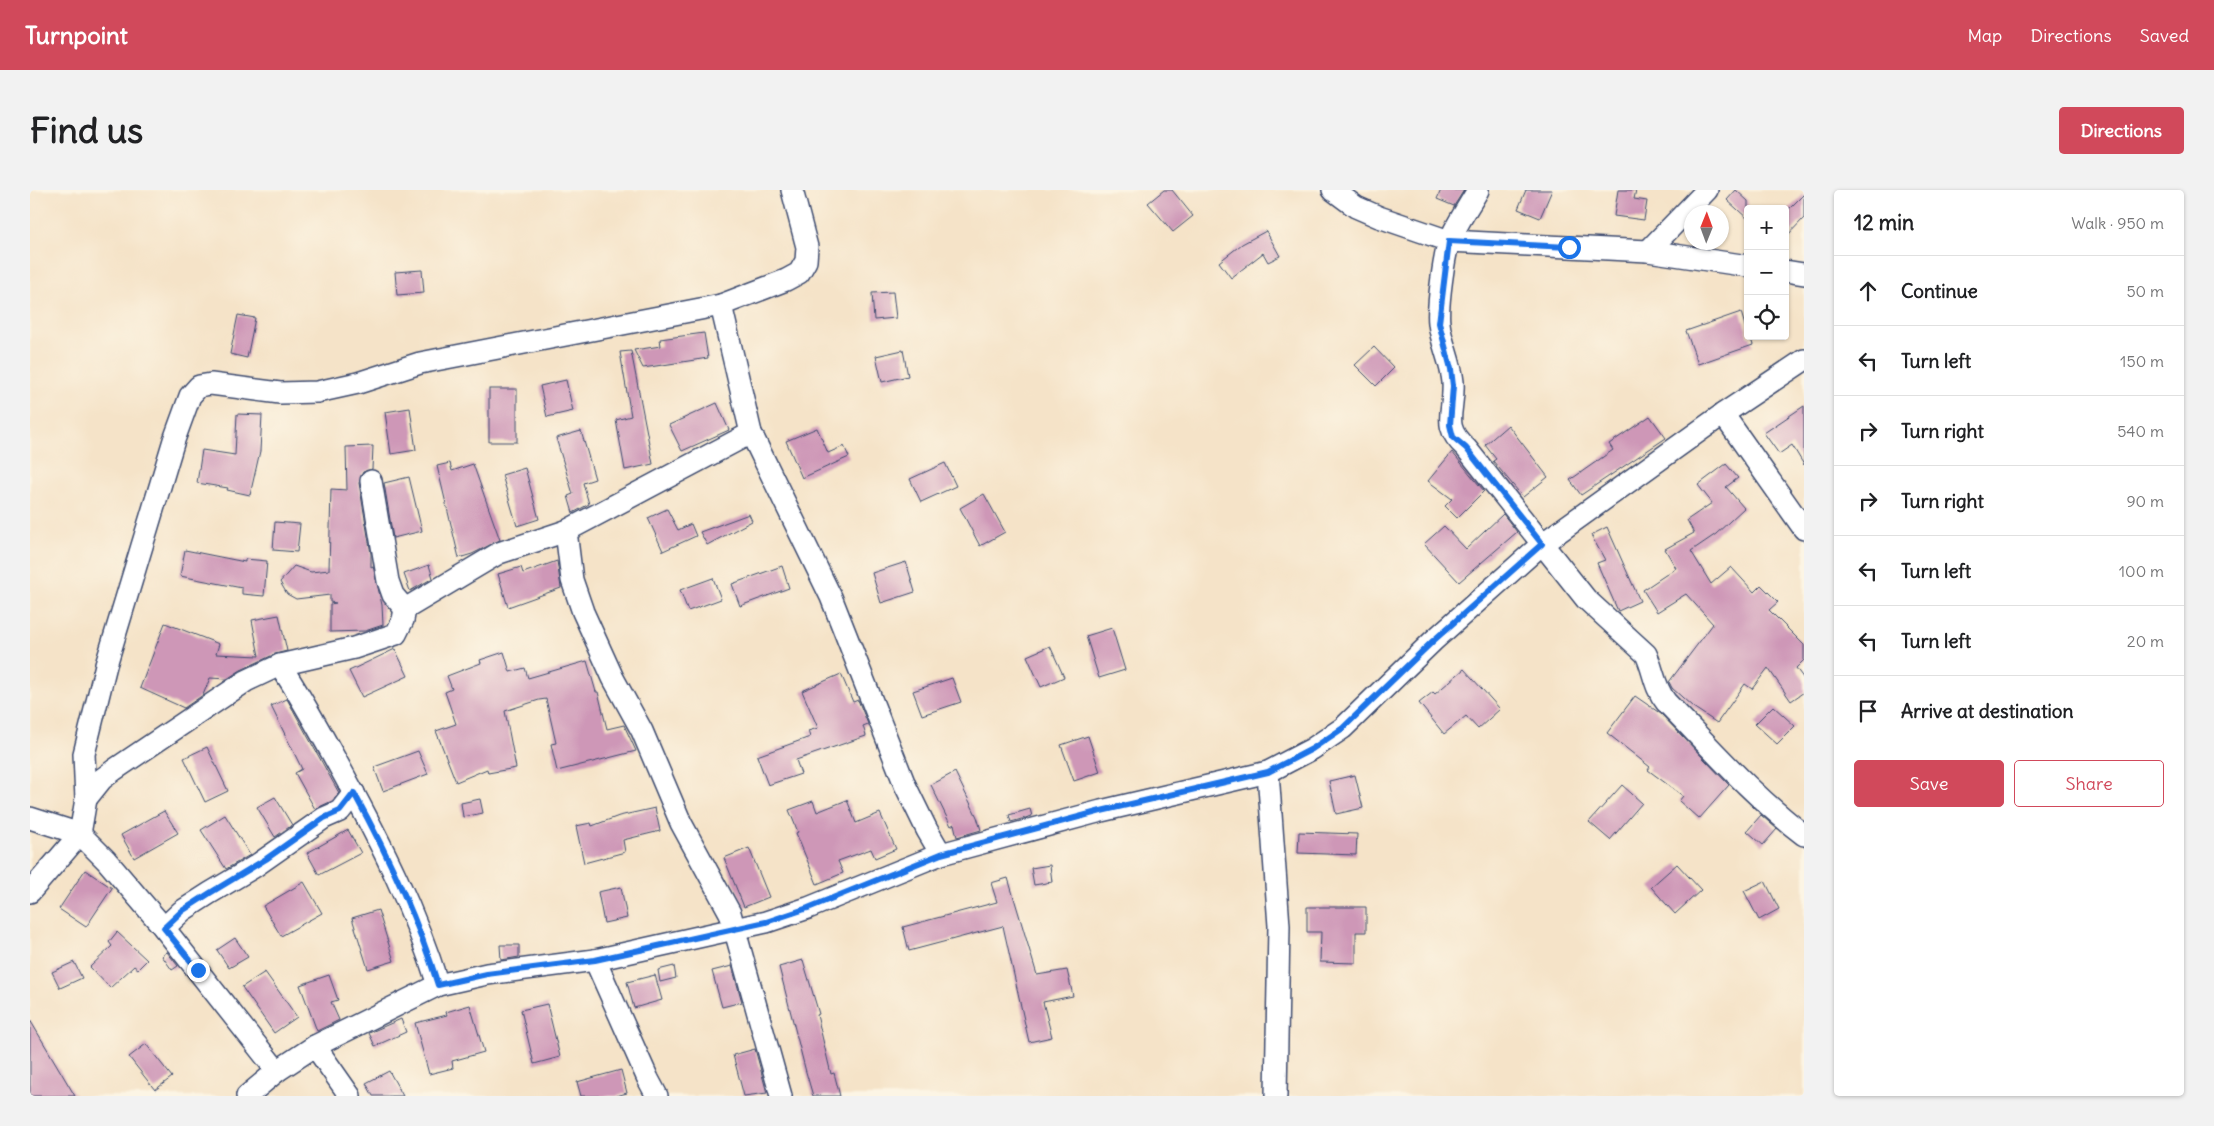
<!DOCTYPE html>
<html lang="en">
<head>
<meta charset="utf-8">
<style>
	:root { --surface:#fff; --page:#f2f2f2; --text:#202124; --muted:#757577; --line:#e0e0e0; --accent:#d1495b }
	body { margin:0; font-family:Delius,sans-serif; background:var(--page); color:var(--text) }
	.controls { position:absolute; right:15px; top:15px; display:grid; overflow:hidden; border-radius:5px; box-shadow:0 1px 4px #0004 }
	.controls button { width:45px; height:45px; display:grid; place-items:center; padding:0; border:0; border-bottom:1px solid var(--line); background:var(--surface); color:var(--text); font:25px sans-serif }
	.compass { position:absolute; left:1654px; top:15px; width:45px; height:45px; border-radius:50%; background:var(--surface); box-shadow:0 1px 4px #0004; rotate:1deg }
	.stop { position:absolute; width:15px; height:15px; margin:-11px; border:4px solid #1a73e8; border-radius:50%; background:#fff }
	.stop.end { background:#1a73e8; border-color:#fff; box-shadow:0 1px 5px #0008 }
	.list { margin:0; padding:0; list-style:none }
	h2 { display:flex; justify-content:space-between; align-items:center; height:65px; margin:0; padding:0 20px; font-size:21px }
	h2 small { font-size:16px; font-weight:400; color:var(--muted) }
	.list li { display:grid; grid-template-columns:32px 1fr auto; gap:15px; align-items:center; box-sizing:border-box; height:70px; padding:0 20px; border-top:1px solid var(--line) }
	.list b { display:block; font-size:19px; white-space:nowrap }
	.list em { font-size:16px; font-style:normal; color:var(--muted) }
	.actions { display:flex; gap:10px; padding:15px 20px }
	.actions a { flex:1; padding:11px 0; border:1px solid var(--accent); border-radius:5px; text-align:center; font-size:18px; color:var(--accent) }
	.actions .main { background:var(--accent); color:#fff }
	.icon { flex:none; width:28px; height:28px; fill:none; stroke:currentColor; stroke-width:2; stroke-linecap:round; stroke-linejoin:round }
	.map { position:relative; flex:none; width:1774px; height:906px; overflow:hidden; border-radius:5px }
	header { display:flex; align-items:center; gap:30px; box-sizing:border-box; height:70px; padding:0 25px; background:var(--accent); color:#fff }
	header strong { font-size:24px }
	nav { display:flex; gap:28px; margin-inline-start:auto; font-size:18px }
	.intro { display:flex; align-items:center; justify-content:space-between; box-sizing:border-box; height:120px; padding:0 30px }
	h1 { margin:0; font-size:35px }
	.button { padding:12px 22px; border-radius:5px; background:var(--accent); color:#fff; font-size:18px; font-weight:700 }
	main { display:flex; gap:30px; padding:0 30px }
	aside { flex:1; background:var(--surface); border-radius:5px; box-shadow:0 1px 4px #0004 }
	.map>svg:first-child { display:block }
	.building { fill:#ce97b7 }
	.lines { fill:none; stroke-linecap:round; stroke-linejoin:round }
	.minor-casing { stroke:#3c4a6e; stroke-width:24 }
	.minor { stroke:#fff; stroke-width:21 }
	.route { stroke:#1a73e8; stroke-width:6 }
</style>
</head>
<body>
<header>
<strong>Turnpoint</strong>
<nav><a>Map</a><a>Directions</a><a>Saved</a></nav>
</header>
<div class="intro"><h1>Find us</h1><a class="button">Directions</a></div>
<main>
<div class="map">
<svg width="1774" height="906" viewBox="0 0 1774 906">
	<rect width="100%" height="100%" fill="#fcf5e5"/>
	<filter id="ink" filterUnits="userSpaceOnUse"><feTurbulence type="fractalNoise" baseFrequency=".02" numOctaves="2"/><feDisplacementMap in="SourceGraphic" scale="10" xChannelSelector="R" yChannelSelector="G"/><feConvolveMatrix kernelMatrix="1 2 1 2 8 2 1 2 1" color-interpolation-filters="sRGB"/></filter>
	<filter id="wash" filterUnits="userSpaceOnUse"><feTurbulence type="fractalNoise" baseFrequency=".0096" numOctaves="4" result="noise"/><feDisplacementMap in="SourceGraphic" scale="20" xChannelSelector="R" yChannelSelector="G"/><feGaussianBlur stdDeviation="1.12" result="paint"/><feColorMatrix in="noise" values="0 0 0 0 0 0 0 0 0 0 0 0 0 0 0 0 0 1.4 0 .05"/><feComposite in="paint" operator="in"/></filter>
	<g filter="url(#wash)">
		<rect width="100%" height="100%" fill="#f5e3c8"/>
		<g id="blocks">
			<g class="building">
				<polygon points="1134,0 1142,0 1163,26 1143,42 1118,13"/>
				<polygon points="1411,0 1434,0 1424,16 1407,9"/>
				<polygon points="1496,0 1522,0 1510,28 1488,19"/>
				<polygon points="1588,0 1606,0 1604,9 1617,11 1614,30 1584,26"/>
				<polygon points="1706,0 1718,11 1718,29 1697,10"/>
				<polygon points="1774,4 1774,28 1755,48 1755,23"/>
				<polygon points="1236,41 1250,66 1238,72 1233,63 1201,88 1189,72 1212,54"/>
				<polygon points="392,80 394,103 367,105 365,82"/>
				<polygon points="863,102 866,128 844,130 842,103"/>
				<polygon points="1711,122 1718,146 1720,146 1723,155 1668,174 1656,141"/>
				<polygon points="208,125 225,128 217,168 200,164"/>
				<polygon points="674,143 678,168 613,178 604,160 631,156 630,149"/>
				<polygon points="1344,157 1364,178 1346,196 1325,175"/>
				<polygon points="873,160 878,186 852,192 846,166"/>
				<polygon points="601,161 623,274 595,280 586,230 601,226 590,162"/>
				<polygon points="536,190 543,221 517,227 510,196"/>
				<rect x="459" y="199" width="28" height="53"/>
				<polygon points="687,213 699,240 652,261 639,235"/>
				<polygon points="1774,216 1774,275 1762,255 1749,264 1734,243"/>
				<polygon points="380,218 386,260 361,264 355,222"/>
				<polygon points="207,224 232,225 230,261 220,305 197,300 198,298 167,293 172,260 205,265"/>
				<polygon points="1620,226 1636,248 1551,305 1540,290 1583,260 1579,254"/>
				<polygon points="1478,235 1518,287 1493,307 1463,271 1466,269 1455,255"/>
				<polygon points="787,238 798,263 814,256 819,267 772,288 756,251"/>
				<polygon points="551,241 565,289 553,293 559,314 543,323 538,306 543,304 526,248"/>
				<polygon points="343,256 342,279 333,282 329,293 341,364 341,377 343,376 352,415 353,435 335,441 300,442 300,414 306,413 300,412 300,405 266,409 257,404 250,392 264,376 281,382 299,380 301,299 317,300 316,257"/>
				<polygon points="1422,262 1454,301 1427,328 1415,316 1422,309 1398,291"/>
				<polygon points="420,273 422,281 443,274 470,350 442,364 429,368 407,276"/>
				<polygon points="915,273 926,296 891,312 880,289"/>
				<polygon points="1696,274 1708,288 1696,297 1714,318 1686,344 1661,361 1681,394 1701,377 1724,402 1731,395 1748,412 1739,420 1774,455 1774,470 1766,478 1774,489 1774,502 1761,511 1738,478 1722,499 1715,494 1687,533 1663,517 1642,498 1639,492 1683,434 1656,404 1627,422 1613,400 1646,378 1635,359 1664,343 1657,330 1682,313 1668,295"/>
				<polygon points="495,278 509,329 487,336 472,285"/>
				<polygon points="379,287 392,341 363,348 354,293"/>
				<polygon points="954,304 975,342 950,356 930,318"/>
				<polygon points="637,319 648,340 661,334 666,346 633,361 618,328"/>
				<polygon points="719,324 722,331 677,355 670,342"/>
				<polygon points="1473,324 1487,342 1429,392 1394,354 1414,336 1436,359"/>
				<polygon points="245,332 270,334 267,362 243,360"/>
				<polygon points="1577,337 1610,411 1588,421 1567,373 1575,370 1561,345"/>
				<polygon points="155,360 215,372 215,369 237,371 234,406 212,404 212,398 150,386"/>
				<polygon points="527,371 531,398 478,417 468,384 491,377 493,383"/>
				<polygon points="876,372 885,402 851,413 842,383"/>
				<polygon points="399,375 403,388 380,401 374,384"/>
				<polygon points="752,376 759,398 710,416 702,394"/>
				<polygon points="683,388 691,409 658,421 650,400"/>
				<polygon points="249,425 257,461 245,464 211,480 197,489 180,488 173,505 154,518 110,498 135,433 189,454 186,464 229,466 222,430"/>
				<polygon points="1082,438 1095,480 1069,488 1056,446"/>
				<polygon points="1020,456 1034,487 1011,497 997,466"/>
				<polygon points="365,459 378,486 332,507 319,481"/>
				<polygon points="474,462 480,482 495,478 498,488 557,471 566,502 568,502 577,539 594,535 606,561 527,581 521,554 526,553 516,509 509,510 475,521 486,578 458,583 457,579 426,592 406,541 426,534 415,502 422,499 417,486 451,473 450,470"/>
				<polygon points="1434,479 1470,519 1448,539 1436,526 1414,544 1389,513 1403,502 1405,504"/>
				<polygon points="811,484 823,512 828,510 838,534 833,536 836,546 766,570 771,584 738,595 727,566 780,547 778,541 788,538 772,501"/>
				<polygon points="922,488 931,512 892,525 883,501"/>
				<polygon points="1605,506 1631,524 1699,595 1669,629 1649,611 1653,606 1618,580 1620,577 1577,543"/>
				<polygon points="257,509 309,603 302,611 285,619 265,583 272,579 241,516"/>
				<polygon points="1743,516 1765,536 1747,554 1725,534"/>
				<polygon points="1058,546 1070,582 1044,591 1031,555"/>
				<polygon points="177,557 198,601 175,612 154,568"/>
				<polygon points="388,561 398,584 353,601 344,577"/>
				<polygon points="925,582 947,627 951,640 927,647 924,634 921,636 901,595"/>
				<polygon points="1325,585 1333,618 1306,624 1299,591"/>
				<polygon points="1592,595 1612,613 1580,650 1559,632"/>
				<polygon points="245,607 262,635 245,647 227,617"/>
				<polygon points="450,609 453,623 433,627 431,613"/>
				<polygon points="817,610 826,633 850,623 866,659 845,668 841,659 808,671 813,683 787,694 766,643 768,642 759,620 783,611 787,622"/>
				<polygon points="625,618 630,641 593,650 595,662 554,673 546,636 561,633 562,636 589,626"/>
				<polygon points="1000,619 1002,626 981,632 979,625"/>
				<polygon points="134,621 148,643 104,668 91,645"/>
				<polygon points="195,625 220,665 196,679 171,640"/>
				<polygon points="1731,625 1747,639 1733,655 1717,641"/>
				<polygon points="318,640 331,663 289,685 277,663"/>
				<polygon points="1269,642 1327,644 1326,665 1268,663"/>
				<polygon points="719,658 739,707 714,717 694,668"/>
				<polygon points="1647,674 1671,700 1645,724 1621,697"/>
				<polygon points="1020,675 1022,692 1004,695 1001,678"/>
				<polygon points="55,680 82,698 56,737 29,719"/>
				<polygon points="978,688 1007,785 1037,780 1043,806 1013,812 1022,847 999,852 973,736 879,761 873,737 967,712 961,693"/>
				<polygon points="1735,691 1749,719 1729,730 1714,701"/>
				<polygon points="274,692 292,723 251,746 233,716"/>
				<polygon points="591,697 597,728 574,733 568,702"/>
				<polygon points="1277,717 1336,717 1336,742 1326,742 1326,773 1290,772 1291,742 1277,742"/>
				<polygon points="348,720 364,771 338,779 322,728"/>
				<polygon points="87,742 117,770 108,779 104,776 80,798 60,777 82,756 79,752"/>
				<polygon points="205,748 218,767 199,778 187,760"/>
				<polygon points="470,755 489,755 489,767 471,770"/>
				<polygon points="137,762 148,776 142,780 132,766"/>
				<polygon points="773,770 789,824 787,825 801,884 804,883 810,906 783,906 776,882 749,777"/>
				<polygon points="44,772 52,788 30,798 22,782"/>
				<polygon points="644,776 646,788 630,792 628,780"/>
				<polygon points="702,776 712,812 692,817 682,781"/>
				<polygon points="235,782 267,827 244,843 212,797"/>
				<polygon points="299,785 308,810 301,812 309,830 287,841 270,795"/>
				<polygon points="625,785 632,810 604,818 597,792"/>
				<polygon points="517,814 530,867 504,874 491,820"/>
				<polygon points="440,815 454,862 422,871 423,878 399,884 385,833 417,825 416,822"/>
				<polygon points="371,829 376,842 345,856 339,843"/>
				<polygon points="0,830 45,906 0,906"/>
				<polygon points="116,854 142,887 125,900 99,867"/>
				<polygon points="725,859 737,903 714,906 703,865"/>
				<polygon points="591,880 597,903 586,906 551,906 547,892"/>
				<polygon points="359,881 373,906 343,906 336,893"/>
			</g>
		</g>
	</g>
	<g filter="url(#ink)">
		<use href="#blocks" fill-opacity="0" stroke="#3c4a6e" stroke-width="1"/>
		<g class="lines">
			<g class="minor-casing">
				<g id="minor">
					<polyline points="1303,0 1326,17 1349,27 1419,51 1618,61 1718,76"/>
					<path d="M1448 0C1439 16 1427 33 1420 50 1414 63 1407 118 1409 133 1411 153 1421 171 1423 192 1425 222 1410 235 1436 258L1556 409 1616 464C1624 481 1624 497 1636 512 1681 558 1723 606 1774 645"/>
					<polyline points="1618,61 1677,0"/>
					<polyline points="1755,81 1774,84"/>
					<polyline points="691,115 721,243 801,407 875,595 897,640 911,664"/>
					<polyline points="1693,224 1774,339"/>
					<polyline points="341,291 358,391 363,405 375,419"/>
					<polyline points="536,341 542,390 553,422 583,488 612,541 651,633 700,723 751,906"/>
					<path d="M250 475C274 511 294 549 315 587 352 655 385 721 408 795"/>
					<polyline points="1238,582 1249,736 1246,906"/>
					<polyline points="56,609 72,589 84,580 216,491 250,475 324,458 366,444 373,430 375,419 469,363 536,341 721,243"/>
					<polyline points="0,628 50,644 76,670 134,738 247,881"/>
					<polyline points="0,702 50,644 56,609 54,564 76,475 144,250 160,206 169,196 181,194 250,203 287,202 328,193 390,173 691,115 756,90 769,83 776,71 777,57 762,0"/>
					<polyline points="134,738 152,721 180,703 224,677 294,628 310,621 324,603"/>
					<polyline points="565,770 618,889 627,906"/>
					<polyline points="285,856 320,906"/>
					<polyline points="217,906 247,881 285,856 408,795 457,784 565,770 736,732 778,718 911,664 1071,621 1238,582 1282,559 1313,538 1403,451 1512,354 1693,224 1774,170"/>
				</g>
			</g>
			<use href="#minor" class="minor"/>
		</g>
	</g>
	<g class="lines" filter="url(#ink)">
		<path class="route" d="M168 780 134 738 152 721 180 703 236 669 294 628 310 621 324 603C358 665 387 727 408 795L457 784 565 770 736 732 778 718 911 664 1071 621 1238 582 1282 559 1313 538 1403 451 1512 354 1436 258 1423 247 1420 235 1423 196 1421 179 1409 133 1419 51 1539 57"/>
	</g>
</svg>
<div class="controls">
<button>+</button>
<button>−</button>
<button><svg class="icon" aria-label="locate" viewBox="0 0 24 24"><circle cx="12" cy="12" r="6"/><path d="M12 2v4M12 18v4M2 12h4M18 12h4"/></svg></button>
</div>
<svg class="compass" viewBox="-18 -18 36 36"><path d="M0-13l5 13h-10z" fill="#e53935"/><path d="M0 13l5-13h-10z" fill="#757577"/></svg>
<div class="stop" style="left:1539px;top:57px"></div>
<div class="stop end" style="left:168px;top:780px"></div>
</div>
<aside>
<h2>12 min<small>Walk · 950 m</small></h2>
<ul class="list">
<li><svg class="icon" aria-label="ahead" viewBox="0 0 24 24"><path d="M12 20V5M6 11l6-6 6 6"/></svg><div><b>Continue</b></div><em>50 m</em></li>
<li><svg class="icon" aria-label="left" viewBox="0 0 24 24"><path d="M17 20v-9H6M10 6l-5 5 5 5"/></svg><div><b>Turn left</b></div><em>150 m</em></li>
<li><svg class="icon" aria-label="right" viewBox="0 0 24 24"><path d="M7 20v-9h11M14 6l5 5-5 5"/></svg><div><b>Turn right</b></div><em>540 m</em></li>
<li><svg class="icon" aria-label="right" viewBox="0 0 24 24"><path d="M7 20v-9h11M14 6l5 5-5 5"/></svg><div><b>Turn right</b></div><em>90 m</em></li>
<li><svg class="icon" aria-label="left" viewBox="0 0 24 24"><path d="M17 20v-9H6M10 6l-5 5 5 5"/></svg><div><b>Turn left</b></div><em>100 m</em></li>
<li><svg class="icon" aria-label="left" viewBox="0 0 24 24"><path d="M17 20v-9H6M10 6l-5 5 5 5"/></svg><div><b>Turn left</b></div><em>20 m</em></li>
<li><svg class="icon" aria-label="arrive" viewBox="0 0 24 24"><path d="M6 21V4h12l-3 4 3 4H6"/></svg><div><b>Arrive at destination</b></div></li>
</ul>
<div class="actions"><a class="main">Save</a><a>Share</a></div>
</aside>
</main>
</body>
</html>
